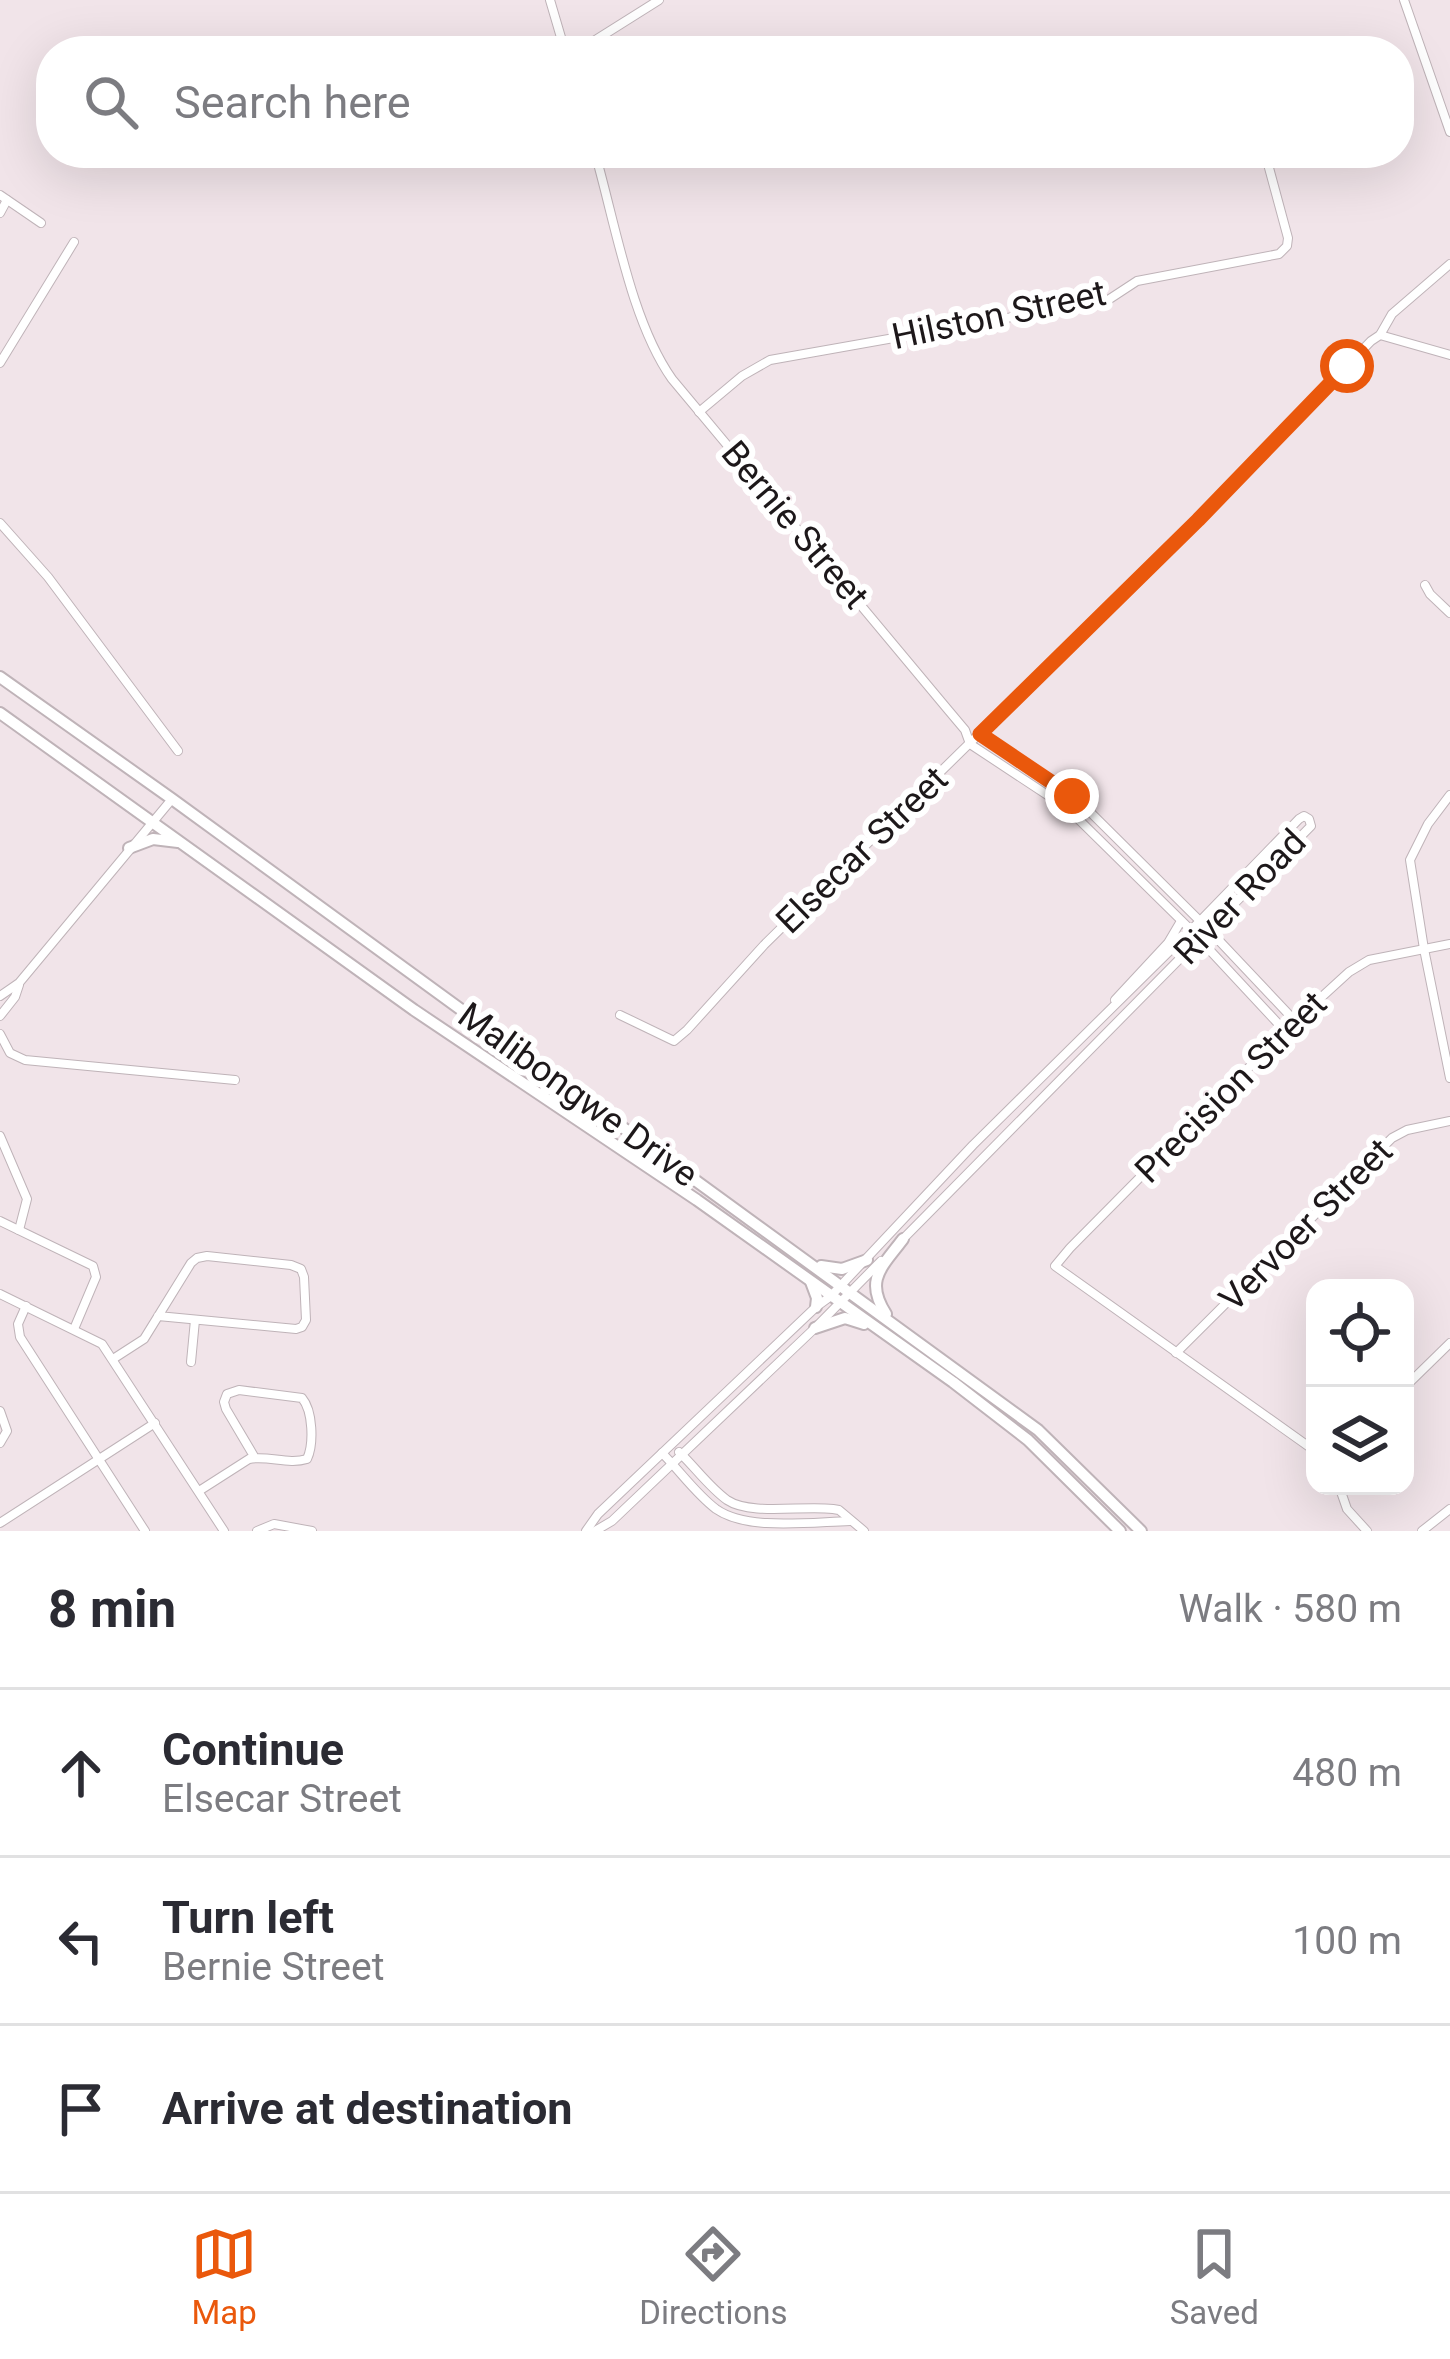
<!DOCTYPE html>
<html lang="en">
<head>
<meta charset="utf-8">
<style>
	:root { --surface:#fff; --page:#f7f7f7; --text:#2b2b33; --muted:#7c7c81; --line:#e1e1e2; --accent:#ea580c }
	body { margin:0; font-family:Roboto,sans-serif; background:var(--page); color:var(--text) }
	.controls { position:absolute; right:36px; bottom:36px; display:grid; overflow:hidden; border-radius:24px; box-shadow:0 12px 48px #0002 }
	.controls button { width:108px; height:108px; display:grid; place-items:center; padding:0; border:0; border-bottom:3px solid var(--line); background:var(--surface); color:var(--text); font:60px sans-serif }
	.stop { position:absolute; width:36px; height:36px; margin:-27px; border:9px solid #ea580c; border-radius:50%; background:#fff }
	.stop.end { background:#ea580c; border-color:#fff; box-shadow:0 3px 12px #0008 }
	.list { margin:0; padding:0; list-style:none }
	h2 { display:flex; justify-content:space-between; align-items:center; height:156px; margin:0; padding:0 48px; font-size:51px }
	h2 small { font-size:39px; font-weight:400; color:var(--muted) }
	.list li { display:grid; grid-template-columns:78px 1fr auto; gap:36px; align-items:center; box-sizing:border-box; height:168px; padding:0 48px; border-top:3px solid var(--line) }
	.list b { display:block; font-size:45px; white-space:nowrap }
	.list p { margin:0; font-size:39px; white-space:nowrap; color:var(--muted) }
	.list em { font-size:39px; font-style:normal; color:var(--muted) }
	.icon { flex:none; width:66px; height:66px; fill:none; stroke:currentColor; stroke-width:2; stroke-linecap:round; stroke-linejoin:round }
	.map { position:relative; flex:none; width:1450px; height:1531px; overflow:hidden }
	.search { position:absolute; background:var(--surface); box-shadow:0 12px 48px #0002; left:36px; right:36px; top:36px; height:132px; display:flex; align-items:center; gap:30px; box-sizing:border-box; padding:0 42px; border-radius:48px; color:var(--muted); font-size:45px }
	.sheet { height:660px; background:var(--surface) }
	nav { display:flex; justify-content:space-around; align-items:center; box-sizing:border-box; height:168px; border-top:3px solid var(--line); background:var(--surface); font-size:33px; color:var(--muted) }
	nav a { display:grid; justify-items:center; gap:6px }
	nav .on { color:var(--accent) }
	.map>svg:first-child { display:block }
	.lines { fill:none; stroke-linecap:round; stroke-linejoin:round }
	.minor-casing { stroke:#bfb3b8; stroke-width:10 }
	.major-casing { stroke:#bfb3b8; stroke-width:14 }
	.minor { stroke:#fff; stroke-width:8 }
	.major { stroke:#fff; stroke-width:10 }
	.route { stroke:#ea580c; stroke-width:15 }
	.labels { text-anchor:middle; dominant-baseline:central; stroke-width:12; stroke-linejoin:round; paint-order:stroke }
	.street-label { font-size:36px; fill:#1d181a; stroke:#fff }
</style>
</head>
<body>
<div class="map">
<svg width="1450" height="1531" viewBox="0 0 1450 1531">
	<rect width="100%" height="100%" fill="#f1e4e9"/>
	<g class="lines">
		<g class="minor-casing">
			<g id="minor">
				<polyline points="550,0 565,51"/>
				<polyline points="1404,0 1450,132"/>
				<polyline points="578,51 659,0"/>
				<path d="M595 153C615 222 631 321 672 379L949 711 965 730 970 744 1067 808 1191 930 1285 1031"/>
				<polyline points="0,195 41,223"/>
				<polyline points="0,213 7,200"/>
				<polyline points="1380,335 1450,355"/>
				<polyline points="0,363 74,242"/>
				<polyline points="699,412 742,376 770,360 1108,300 1137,281 1279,254 1287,246 1288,238 1265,153"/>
				<polyline points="0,523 48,577 178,751"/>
				<polyline points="1425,585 1430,594 1450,613"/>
				<polyline points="978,734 1079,801 1210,931 1295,1021"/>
				<polyline points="1450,795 1428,824 1410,860 1424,949 1450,1078"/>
				<polyline points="0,996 19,983 172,799"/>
				<polyline points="1115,1000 1168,943 1181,921"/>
				<polyline points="620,1015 674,1041 687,1030 764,945 1198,519 1371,341 1380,335 1392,314 1450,264"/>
				<polyline points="0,1016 15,997 19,985"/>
				<polyline points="0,1034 10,1053 25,1060 235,1080"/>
				<polyline points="0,1136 27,1199 19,1230"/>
				<polyline points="0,1221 93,1266 96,1277 74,1329"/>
				<polyline points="0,1294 102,1344 224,1531"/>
				<polyline points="26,1306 18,1324 20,1337 145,1531"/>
				<polyline points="1176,1353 1392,1138 1407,1130 1450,1121"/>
				<polyline points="113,1359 144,1339 191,1263 197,1258 207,1256 291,1265 301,1269 304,1277 306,1320 302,1327 296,1329 158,1316"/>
				<polyline points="191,1362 195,1320"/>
				<polyline points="1405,1387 1450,1343"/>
				<polyline points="0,1411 7,1431 0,1443"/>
				<polyline points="1315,1451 1055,1266 1070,1248 1291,1025 1349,972 1369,960 1450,944"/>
				<path d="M679 1452C695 1467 709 1487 727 1500 751 1516 803 1505 833 1509L839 1510 864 1531"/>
				<path d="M662 1453C680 1471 696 1494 716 1509 747 1531 811 1522 850 1521"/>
				<polyline points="1339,1486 1347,1509 1367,1531"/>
				<path d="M199 1491 249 1459C268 1455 288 1465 307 1459 314 1444 313 1411 302 1398L239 1390 227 1394 224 1402 226 1409 255 1458"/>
				<polyline points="0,1523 155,1423"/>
				<polyline points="257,1531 274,1524 312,1531"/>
				<polyline points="586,1531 598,1514 816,1307 831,1296 973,1145 1200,921 1299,819 1304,816 1309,819 1311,826 900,1242"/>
				<polyline points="595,1531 612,1521 815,1328 881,1261"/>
				<polyline points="1422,1531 1450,1509"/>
			</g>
		</g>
		<g class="major-casing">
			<g id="major">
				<polyline points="0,677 172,799 1038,1430 1141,1531"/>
				<polyline points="0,713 414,1010 697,1200 953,1382 1028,1440 1120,1531"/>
				<polyline points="129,848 153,839 178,842"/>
				<polyline points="821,1266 842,1269 867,1260"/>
				<polyline points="811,1282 817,1298 816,1307"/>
				<path d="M886 1314C864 1280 882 1267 903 1239"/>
				<polyline points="815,1328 845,1318 864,1324"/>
			</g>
		</g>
		<use href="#minor" class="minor"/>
		<use href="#major" class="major"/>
	</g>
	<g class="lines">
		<polyline class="route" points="1072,796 980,734 1198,520 1347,366"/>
	</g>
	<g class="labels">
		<g class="street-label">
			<text transform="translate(999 315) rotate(-12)">Hilston Street</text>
			<text transform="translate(795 525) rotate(50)">Bernie Street</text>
			<text transform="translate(862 850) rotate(-44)">Elsecar Street</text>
			<text transform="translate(1240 897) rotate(-46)">River Road</text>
			<text transform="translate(1231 1087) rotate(-45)">Precision Street</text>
			<text transform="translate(578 1095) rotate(36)">Malibongwe Drive</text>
			<text transform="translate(1306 1225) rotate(-45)">Vervoer Street</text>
		</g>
	</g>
</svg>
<div class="controls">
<button><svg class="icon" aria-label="locate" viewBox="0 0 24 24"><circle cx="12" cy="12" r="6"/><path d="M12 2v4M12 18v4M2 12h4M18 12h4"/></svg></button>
<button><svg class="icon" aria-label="layers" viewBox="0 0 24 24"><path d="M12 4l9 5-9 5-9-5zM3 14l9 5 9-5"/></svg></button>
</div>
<div class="stop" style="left:1347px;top:366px"></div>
<div class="stop end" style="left:1072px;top:796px"></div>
<div class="search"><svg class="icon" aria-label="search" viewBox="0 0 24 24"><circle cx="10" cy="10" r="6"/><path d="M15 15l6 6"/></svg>Search here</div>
</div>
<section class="sheet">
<h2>8 min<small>Walk · 580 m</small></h2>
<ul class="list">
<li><svg class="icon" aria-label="ahead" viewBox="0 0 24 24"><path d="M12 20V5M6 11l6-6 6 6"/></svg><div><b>Continue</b><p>Elsecar Street</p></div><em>480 m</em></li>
<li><svg class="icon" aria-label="left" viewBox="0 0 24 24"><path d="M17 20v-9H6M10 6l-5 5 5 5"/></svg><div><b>Turn left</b><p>Bernie Street</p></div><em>100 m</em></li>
<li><svg class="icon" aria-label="arrive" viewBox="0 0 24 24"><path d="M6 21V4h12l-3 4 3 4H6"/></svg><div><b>Arrive at destination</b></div></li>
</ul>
</section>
<nav>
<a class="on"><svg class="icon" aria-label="map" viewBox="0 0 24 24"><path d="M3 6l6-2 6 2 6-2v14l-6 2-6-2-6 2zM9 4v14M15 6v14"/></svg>Map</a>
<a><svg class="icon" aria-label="directions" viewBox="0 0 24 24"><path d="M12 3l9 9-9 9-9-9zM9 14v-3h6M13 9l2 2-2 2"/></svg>Directions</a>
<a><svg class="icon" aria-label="saved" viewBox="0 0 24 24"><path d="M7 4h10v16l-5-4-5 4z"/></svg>Saved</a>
</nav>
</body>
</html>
